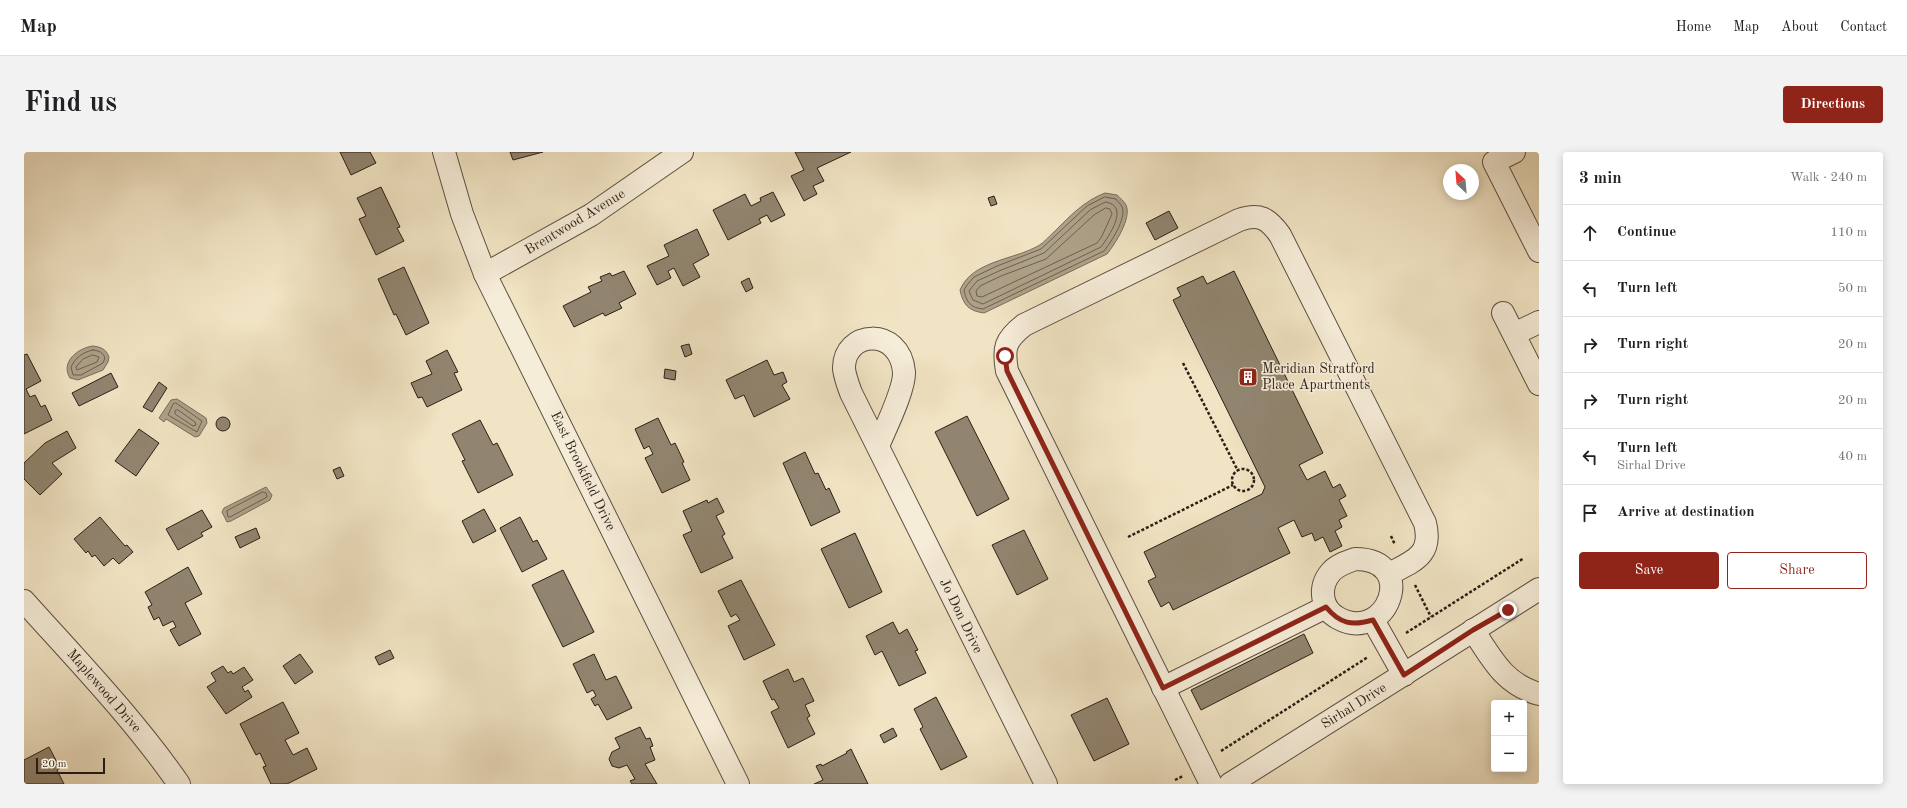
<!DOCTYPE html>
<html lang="en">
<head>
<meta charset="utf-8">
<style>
	:root { --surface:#fff; --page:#f2f2f2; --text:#202124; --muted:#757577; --line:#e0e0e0; --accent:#8f2418 }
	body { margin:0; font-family:"Old Standard TT",serif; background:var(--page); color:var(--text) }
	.controls { position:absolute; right:12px; bottom:12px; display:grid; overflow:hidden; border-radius:4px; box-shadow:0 2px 10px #0003 }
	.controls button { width:36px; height:36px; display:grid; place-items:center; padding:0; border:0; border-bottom:1px solid var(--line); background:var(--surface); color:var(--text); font:20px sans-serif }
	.compass { position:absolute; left:1419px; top:12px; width:36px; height:36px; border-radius:50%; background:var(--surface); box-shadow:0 2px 10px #0003; rotate:334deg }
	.scale { position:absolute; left:12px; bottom:10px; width:69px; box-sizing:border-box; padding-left:4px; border:2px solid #2a1f16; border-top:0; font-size:11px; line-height:14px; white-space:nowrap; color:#2a1f16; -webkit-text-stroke:3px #f6edd9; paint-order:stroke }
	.stop { position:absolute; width:12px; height:12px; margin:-9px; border:3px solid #8f2418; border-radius:50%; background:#fff }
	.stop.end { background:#8f2418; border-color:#fff; box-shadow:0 1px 4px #0008 }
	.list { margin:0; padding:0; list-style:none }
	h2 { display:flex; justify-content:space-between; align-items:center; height:52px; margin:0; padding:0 16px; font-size:17px }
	h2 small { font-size:13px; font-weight:400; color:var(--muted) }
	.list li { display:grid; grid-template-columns:26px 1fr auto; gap:12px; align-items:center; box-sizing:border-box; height:56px; padding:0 16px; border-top:1px solid var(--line) }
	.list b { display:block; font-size:15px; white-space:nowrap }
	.list p { margin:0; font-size:13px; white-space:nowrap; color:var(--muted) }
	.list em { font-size:13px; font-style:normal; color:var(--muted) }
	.actions { display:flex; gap:8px; padding:12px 16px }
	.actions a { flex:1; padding:9px 0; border:1px solid var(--accent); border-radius:4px; text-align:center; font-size:14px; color:var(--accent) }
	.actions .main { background:var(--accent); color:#fff }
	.icon { flex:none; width:22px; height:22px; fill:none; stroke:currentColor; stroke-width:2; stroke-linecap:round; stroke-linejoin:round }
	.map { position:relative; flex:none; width:1515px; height:632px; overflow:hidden; border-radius:4px }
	header { display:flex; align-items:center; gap:24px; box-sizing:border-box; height:56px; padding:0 20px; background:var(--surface); border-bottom:1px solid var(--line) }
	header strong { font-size:19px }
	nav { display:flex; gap:22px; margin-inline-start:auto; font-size:14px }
	.intro { display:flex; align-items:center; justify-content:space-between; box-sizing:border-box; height:96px; padding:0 24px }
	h1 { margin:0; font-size:28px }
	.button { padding:10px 18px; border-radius:4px; background:var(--accent); color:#fff; font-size:14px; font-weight:700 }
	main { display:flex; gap:24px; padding:0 24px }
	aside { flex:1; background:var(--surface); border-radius:4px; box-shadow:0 2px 10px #0003 }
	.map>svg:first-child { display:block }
	.water { fill:#ada189; stroke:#796d5b }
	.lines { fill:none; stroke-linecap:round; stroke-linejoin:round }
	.shore { stroke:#6c6050; stroke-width:1 }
	.building { fill:#918570; stroke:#2a1f16 }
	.minor-casing { stroke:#5c5042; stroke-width:24 }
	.path { stroke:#2a1f16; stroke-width:2.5; stroke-dasharray:3 2; stroke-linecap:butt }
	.minor { stroke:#f6edd9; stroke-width:22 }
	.route { stroke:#8f2418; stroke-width:5 }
	.labels { text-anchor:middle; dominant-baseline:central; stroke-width:3.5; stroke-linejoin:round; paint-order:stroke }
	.street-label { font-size:14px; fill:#2a1f16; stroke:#f6edd9 }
	.poi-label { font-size:14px; fill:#2a1f16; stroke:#f6edd9; text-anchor:start }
</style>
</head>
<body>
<header>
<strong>Map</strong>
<nav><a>Home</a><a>Map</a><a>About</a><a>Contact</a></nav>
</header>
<div class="intro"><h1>Find us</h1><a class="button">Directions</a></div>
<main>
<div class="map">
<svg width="1515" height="632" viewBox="0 0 1515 632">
	<rect width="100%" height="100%" fill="#f1e4c4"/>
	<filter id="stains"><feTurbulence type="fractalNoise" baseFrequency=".005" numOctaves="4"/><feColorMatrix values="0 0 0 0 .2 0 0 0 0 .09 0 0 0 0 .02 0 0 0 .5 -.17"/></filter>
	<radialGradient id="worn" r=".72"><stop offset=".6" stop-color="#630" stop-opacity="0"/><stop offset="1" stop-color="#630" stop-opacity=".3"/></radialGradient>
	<g class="water">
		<path d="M1081 41 1093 43C1096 46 1100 49 1102 53 1108 66 1091 92 1083 102L960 161C945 159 939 153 936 138 948 109 989 108 1014 94 1020 91 1025 84 1030 80 1046 64 1060 49 1081 41Z"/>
		<path d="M69 194C77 195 82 197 85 205L84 210 79 218 54 228 46 226C36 210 54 196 69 194Z"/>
		<polygon points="153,247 182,266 183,271 175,284 171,285 142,267 140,270 135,266 147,248"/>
		<polygon points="242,335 248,343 246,348 207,369 203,370 198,360 200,356"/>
	</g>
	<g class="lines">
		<g class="shore">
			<path d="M1081 45 1092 47C1093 49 1097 52 1098 55 1103 66 1087 90 1080 99L959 157C947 156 942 150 940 138L943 133 950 125 973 114 1017 97 1063 54Z"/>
			<path d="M1082 50C1106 54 1085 84 1077 95L959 152 949 148 945 139 953 129 975 119 1020 101 1066 58Z"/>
			<polygon points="1082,56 1086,57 1088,62 1078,84 1073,91 958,145 953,144 952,139 956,134 977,124 1022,107 1070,63"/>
			<path d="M69 198C75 199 79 200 81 206L79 211 57 223H49L47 215C51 206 59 200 69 198Z"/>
			<polygon points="69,203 75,205 73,210 53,218 52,215 59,207"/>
			<polygon points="152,251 178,269 173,280 144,263 149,252"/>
			<polygon points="154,258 171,270 172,273 169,274 151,262 151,259"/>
			<polygon points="239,340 242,341 243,345 206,365 204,365 203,359"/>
		</g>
	</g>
	<g class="building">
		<polygon points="316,0 346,0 352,11 327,23"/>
		<polygon points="486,0 519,0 489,8"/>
		<polygon points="771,0 827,0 793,16 800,29 789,34 793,42 780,49 767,24 780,18"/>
		<polygon points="357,35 376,75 373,76 380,89 352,103 335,67 342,64 333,46"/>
		<polygon points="749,40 761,63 747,70 743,63 735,67 737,71 704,88 689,58 721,42 727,54 737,49 736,46"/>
		<polygon points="970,44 973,52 967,54 964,46"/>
		<polygon points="1145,59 1154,76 1131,88 1122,71"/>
		<polygon points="673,77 685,103 669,112 676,125 659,134 650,116 644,119 647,126 633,133 623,114 645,104 640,93"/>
		<polygon points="380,115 405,171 382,183 372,162 370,163 354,127"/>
		<polygon points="600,119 612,142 595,151 598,156 581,164 579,161 550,175 539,154 567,140 564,135 578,129 576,125 586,121 588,124"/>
		<polygon points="1210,119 1299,301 1275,313 1283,328 1301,319 1309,336 1316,332 1322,344 1315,348 1323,364 1315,368 1318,375 1311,379 1318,394 1306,400 1299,385 1291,389 1288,381 1278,385 1270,368 1254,376 1266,401 1149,458 1145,450 1137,455 1124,429 1132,425 1120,400 1238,342 1241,335 1149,148 1157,144 1153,136 1179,124 1183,132"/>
		<polygon points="725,126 729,136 722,140 717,130"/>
		<polygon points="665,192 668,202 661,205 657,194"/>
		<polygon points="423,198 434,220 430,221 438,238 403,255 398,245 394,246 387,231 408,222 402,209"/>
		<polygon points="3,202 17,229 2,237 6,245 11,243 17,255 21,253 28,268 0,282 0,203"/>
		<polygon points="743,208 750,223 759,220 763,230 758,233 766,247 730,265 720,243 711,247 702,228"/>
		<polygon points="641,217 652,219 651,228 640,226"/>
		<polygon points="87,221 94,235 55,254 48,241"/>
		<polygon points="135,230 143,236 128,260 119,255"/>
		<polygon points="943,264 985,347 953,364 911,280"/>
		<circle cx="199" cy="272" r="7"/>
		<polygon points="634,266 647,293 651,291 660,310 658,311 666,328 638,341 621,306 629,302 625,294 620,297 611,277"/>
		<polygon points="456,268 469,293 473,291 489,323 454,341 438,309 441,308 428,282"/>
		<polygon points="115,277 135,291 112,324 91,309"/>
		<polygon points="43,279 52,296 28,311 38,322 16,343 0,327 0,311 21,291"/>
		<polygon points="781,300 791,322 794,321 802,338 805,336 816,360 787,374 759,311"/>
		<polygon points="316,315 320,324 313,327 309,318"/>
		<polygon points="693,346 700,360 692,364 701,382 698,384 709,406 677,421 659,383 668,379 659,359 683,348 684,351"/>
		<polygon points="460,357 472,379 449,391 438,369"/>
		<polygon points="178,358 188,375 177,381 179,384 154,398 142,377"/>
		<polygon points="76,365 101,394 103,393 109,400 95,412 89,406 80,414 71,403 68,405 64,399 62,401 50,387"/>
		<polygon points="496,365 509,390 513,388 523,407 498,420 476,376"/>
		<polygon points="232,376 236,386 216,396 211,385"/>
		<polygon points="1000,378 1024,427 993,443 968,393"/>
		<polygon points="831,381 858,440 825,456 797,397"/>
		<polygon points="164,415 178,442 161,451 177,482 155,494 146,478 152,475 149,469 139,474 135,465 130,468 124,455 128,453 121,440"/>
		<polygon points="539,418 570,480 539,495 508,433"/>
		<polygon points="717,428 751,493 720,508 704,474 716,468 712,462 707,465 694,439"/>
		<polygon points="869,470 875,482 883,477 894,498 891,499 902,521 875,534 858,499 851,503 842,484"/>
		<polygon points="1280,482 1289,501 1177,558 1167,538"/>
		<polygon points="366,498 370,506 355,513 351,505"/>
		<polygon points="276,502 289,520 271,532 259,514"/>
		<polygon points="570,502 582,528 592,524 608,556 583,568 574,552 571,554 567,547 572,544 569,538 563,541 549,512"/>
		<polygon points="199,514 204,521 207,519 209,522 220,515 229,528 218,535 221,540 224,538 228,545 202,562 183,535 192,529 187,521"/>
		<polygon points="764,517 770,530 779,526 790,549 781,553 786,564 783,566 791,582 764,596 747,560 755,556 750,547 748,548 739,529"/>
		<polygon points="912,545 943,605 917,618 896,577 899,575 890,557"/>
		<polygon points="1083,546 1105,592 1070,609 1047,563"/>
		<polygon points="259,550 275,581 261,588 269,603 283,596 293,617 263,632 247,632 239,615 242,614 236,601 232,603 216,572"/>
		<polygon points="616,575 622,587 626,586 629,594 626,595 631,608 621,612 633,632 608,632 606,629 611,627 603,613 595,616 588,614 585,607 588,600 596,596 591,586"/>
		<polygon points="869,576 873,584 860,591 856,583"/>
		<polygon points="25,595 36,616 33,618 40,632 0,632 0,608"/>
		<polygon points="827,597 844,632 790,632 799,628 792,614 797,612 798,614 823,601 822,600"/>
	</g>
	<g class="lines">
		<g class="minor-casing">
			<g id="minor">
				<polyline points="420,0 438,62 461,122 714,632"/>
				<polyline points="1490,0 1470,10 1515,99"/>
				<polyline points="461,122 567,63 658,0"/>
				<polyline points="1479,161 1515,232"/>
				<polyline points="1490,182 1515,170"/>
				<path d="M854 294C861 277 881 237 880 220 876 174 819 178 820 217 821 225 824 233 827 241L1022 632"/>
				<path d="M1331 407C1396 407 1363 493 1314 466 1297 457 1294 435 1307 420 1313 413 1323 410 1331 407Z"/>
				<path d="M0 449C53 508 109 566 155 632"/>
				<polyline points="1349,468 1380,523"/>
				<path d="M1449 478C1468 507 1480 532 1515 542"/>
				<polyline points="1139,536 1302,455"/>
				<path d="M1187 632 983 219C979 196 981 188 1000 173L1215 68C1235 61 1244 66 1256 83L1401 371C1409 403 1390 409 1365 422"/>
				<polyline points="1206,632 1515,437"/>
			</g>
		</g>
		<g class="path">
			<polyline points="1159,211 1214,319"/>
			<circle cx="1219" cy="328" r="11"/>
			<polyline points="1367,384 1371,393"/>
			<polyline points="1104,385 1209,333"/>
			<polyline points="1391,433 1407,465"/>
			<polyline points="1382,481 1500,406"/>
			<polyline points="1197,599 1344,505"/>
			<polyline points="1151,628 1159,624"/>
		</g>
		<use href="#minor" class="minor"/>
	</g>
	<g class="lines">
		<path class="route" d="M981 204 983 219 1139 536 1302 455C1316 472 1328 474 1349 468L1380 523 1449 478 1484 458"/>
	</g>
	<defs>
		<g id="building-square" transform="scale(1)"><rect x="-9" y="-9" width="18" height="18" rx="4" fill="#8f2418" stroke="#f6edd9"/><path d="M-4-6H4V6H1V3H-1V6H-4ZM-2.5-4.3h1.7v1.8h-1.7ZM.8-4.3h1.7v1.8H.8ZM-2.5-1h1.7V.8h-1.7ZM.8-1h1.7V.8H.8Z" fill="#fff"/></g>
	</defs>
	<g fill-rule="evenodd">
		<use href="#building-square" x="1224" y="225"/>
	</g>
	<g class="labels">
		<g class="street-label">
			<text transform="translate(551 70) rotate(-31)">Brentwood Avenue</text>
			<text transform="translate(559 319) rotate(64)">East Brookfield Drive</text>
			<text transform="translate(937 464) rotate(64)">Jo Don Drive</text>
			<text transform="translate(80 539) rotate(49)">Maplewood Drive</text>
			<text transform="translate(1330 554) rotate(-32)">Sirhal Drive</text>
		</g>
		<g class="poi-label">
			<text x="1238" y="217">Meridian Stratford<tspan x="1238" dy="16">Place Apartments</tspan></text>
		</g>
	</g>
	<rect width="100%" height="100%" filter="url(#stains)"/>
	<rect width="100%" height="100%" fill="url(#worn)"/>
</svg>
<div class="controls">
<button>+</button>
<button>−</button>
</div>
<svg class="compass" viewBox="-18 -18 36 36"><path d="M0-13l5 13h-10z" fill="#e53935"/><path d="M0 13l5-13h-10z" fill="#757577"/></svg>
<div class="scale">20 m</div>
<div class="stop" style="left:981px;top:204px"></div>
<div class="stop end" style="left:1484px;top:458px"></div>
</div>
<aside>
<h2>3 min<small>Walk · 240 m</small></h2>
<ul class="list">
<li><svg class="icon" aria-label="ahead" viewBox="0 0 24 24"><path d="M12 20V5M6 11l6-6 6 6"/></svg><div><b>Continue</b></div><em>110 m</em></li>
<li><svg class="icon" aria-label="left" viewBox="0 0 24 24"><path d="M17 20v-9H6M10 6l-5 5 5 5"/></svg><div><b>Turn left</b></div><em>50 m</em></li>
<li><svg class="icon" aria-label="right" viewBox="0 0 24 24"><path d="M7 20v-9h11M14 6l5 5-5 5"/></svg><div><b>Turn right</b></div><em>20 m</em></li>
<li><svg class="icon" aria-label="right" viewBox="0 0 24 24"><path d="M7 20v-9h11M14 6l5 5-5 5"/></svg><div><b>Turn right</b></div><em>20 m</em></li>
<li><svg class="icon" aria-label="left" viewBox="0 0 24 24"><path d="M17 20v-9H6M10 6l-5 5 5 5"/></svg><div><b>Turn left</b><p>Sirhal Drive</p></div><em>40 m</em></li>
<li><svg class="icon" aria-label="arrive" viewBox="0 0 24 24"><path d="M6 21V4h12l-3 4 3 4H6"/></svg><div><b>Arrive at destination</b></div></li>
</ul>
<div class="actions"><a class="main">Save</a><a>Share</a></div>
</aside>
</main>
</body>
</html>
